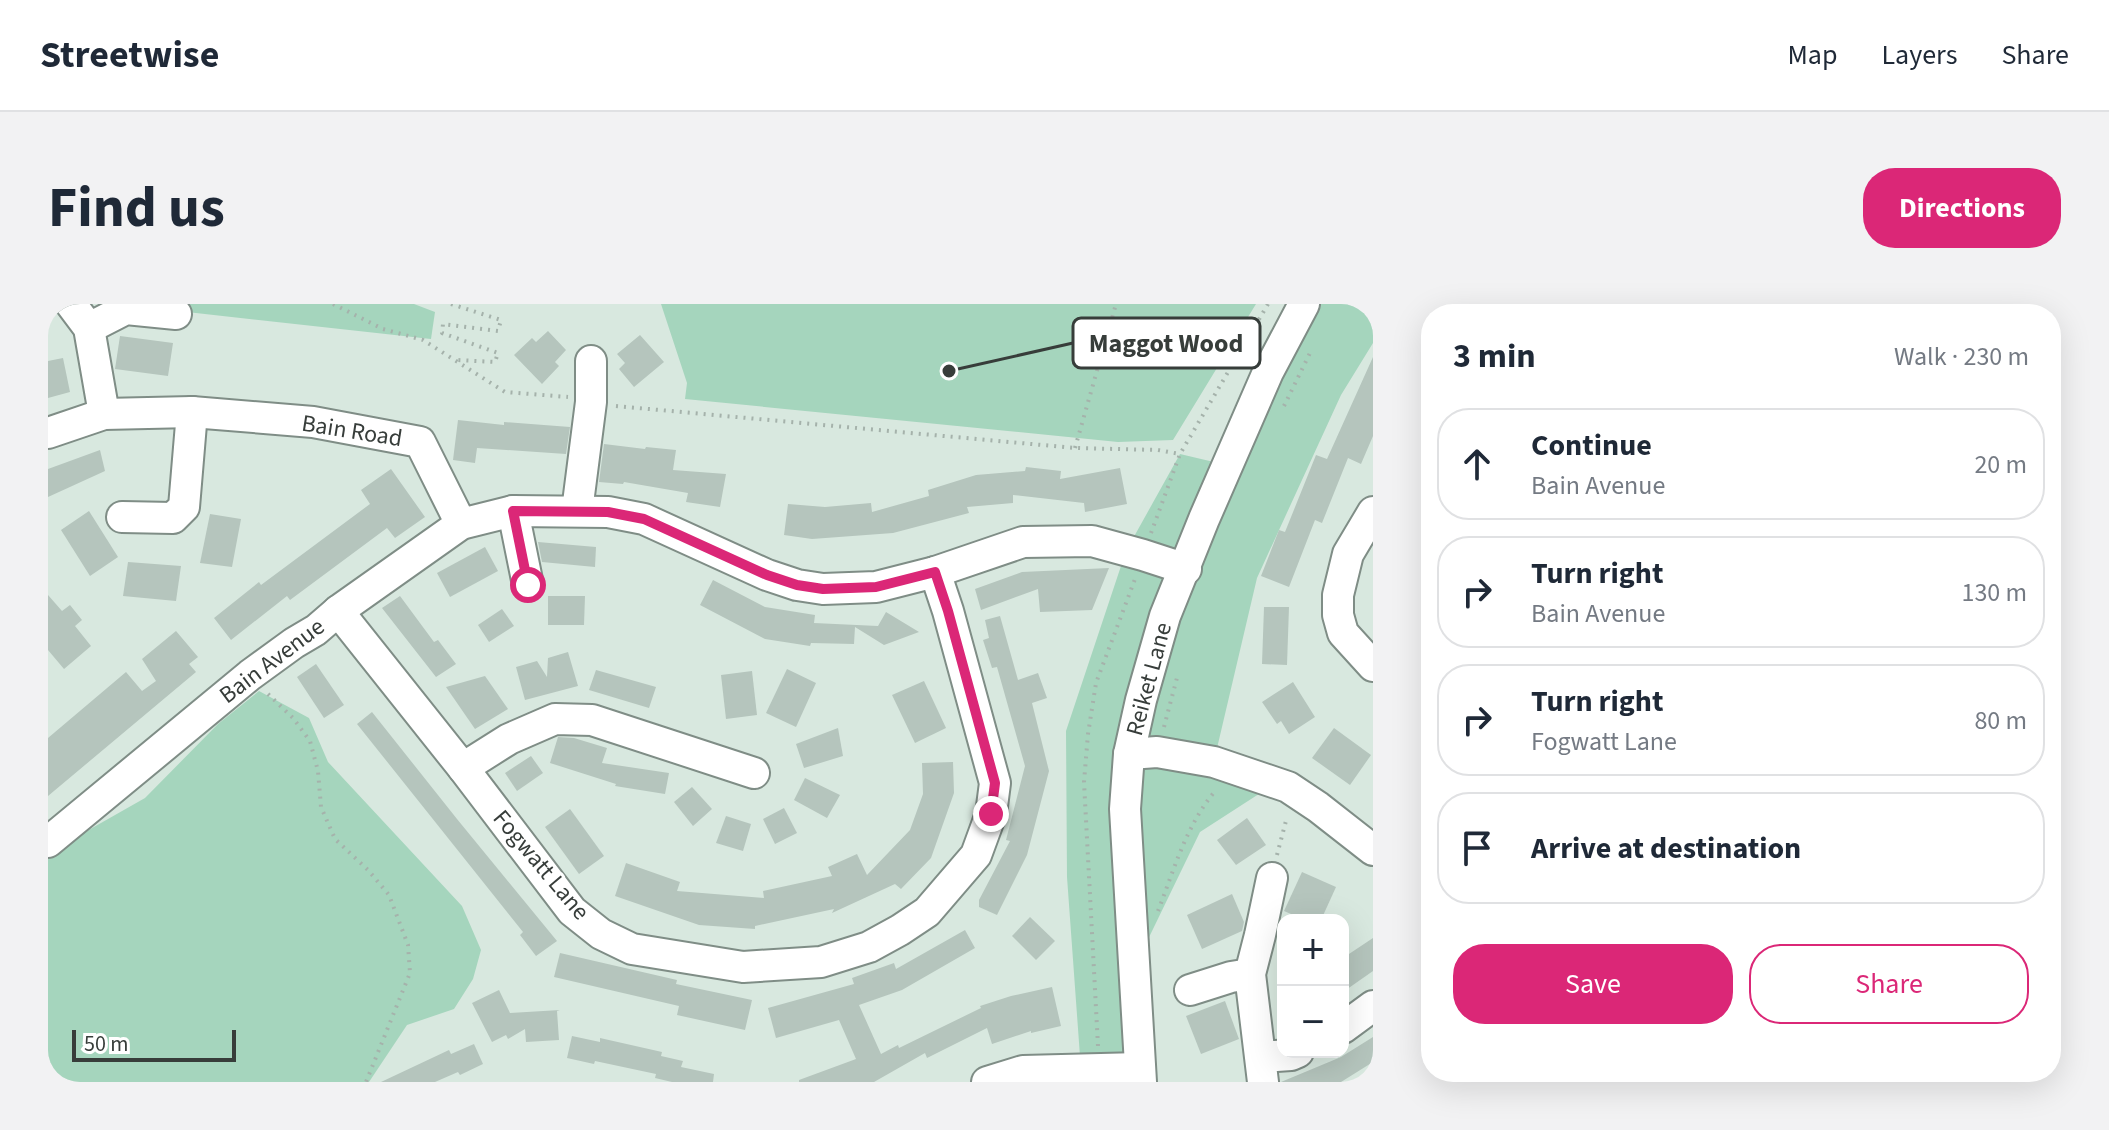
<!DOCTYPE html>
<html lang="en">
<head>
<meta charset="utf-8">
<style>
	:root { --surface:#fff; --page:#f2f2f3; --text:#1f2937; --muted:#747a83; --line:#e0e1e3; --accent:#db2777 }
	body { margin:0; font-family:"Source Sans 3",sans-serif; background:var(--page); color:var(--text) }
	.controls { position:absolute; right:24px; bottom:24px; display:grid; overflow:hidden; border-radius:16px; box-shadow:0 8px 32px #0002 }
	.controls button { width:72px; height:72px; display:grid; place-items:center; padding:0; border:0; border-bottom:2px solid var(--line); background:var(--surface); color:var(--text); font:40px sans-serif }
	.scale { position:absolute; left:24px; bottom:20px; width:164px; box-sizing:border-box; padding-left:8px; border:4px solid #373d3a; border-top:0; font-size:22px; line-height:28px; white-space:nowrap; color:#373d3a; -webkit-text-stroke:6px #fff; paint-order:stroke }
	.stop { position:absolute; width:24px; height:24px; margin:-18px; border:6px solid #db2777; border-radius:50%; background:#fff }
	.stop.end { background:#db2777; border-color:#fff; box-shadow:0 2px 8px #0008 }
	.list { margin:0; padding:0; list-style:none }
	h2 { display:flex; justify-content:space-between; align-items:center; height:104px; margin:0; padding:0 32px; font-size:34px }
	h2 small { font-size:26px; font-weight:400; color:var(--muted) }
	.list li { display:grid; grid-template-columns:52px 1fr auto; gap:24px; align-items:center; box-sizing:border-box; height:112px; margin:0 16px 16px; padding:0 16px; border:2px solid var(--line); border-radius:32px }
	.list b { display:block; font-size:30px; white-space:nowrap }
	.list p { margin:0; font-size:26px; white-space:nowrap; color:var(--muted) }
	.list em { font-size:26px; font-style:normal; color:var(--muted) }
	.actions { display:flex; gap:16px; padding:24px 32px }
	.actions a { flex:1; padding:18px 0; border:2px solid var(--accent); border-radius:32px; text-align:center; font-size:28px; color:var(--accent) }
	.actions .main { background:var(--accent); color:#fff }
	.icon { flex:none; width:44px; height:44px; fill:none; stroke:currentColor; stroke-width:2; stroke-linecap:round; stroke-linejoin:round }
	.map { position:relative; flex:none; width:1325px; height:778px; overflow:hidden; border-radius:32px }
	header { display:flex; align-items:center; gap:48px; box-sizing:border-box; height:112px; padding:0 40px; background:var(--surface); border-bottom:2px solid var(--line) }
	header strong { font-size:38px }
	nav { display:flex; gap:44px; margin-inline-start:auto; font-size:28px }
	.intro { display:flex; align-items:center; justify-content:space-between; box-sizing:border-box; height:192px; padding:0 48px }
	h1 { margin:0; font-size:56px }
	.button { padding:20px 36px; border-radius:32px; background:var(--accent); color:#fff; font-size:28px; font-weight:700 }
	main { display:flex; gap:48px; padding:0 48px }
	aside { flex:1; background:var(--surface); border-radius:32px; box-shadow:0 8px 32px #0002 }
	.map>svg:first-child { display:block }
	.green { fill:#a5d5bd }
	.building { fill:#b5c5bd }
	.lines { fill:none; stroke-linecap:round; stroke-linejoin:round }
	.minor-casing { stroke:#7f8d86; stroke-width:34 }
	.path { stroke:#a5b2ab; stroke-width:4; stroke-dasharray:2 6; stroke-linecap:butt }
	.minor { stroke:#fff; stroke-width:30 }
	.route { stroke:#db2777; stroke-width:10 }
	.labels { text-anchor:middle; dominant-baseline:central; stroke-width:6; stroke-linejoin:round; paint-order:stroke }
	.street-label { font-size:24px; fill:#373d3a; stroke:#fff }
	.leader { fill:none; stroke:#373d3a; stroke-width:3 }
	.callout-dot { fill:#373d3a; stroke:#fff; stroke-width:3 }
	.callout { fill:#fff; stroke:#373d3a; stroke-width:3 }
	.callout-label { font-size:26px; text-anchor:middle; font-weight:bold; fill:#373d3a }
</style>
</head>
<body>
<header>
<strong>Streetwise</strong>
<nav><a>Map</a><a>Layers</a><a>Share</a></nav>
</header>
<div class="intro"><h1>Find us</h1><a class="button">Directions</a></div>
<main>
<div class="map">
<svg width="1325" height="778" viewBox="0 0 1325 778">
	<rect width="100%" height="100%" fill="#d8e8df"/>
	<g class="green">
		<polygon points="140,0 366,0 387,8 383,35 139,8"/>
		<polygon points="613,0 1208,0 1125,136 1070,138 637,95 639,79"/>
		<polygon points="1253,0 1325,0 1325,39 1293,91 1209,274 1166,457 1228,479 1152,528 1090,656 1092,764 1033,766 1019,573 1018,427 1078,247 1132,150 1170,159"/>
		<polygon points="211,387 261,414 280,458 414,602 433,646 425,675 406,705 359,721 321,778 0,778 0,554 23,536 97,494 170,420"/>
	</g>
	<g class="building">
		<polygon points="500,27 518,46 507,58 511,62 494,80 466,51 484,34 488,38"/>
		<polygon points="592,31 616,58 586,83 571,65 577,59 569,50"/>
		<polygon points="72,32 125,39 120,72 67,65"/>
		<polygon points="1325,53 1325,132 1313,160 1300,154 1274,219 1267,216 1241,283 1213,272 1231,226 1237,228 1268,151 1279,155"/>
		<polygon points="15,54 22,88 0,94 0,57"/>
		<polygon points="410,116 456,121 456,118 522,123 518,150 429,144 427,159 405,156"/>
		<polygon points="556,140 597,145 598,143 628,146 625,166 678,170 672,203 638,198 640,189 576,178 575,180 551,178"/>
		<polygon points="52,146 57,167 0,193 0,165"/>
		<polygon points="978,163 1013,167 1012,175 1072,164 1079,200 1037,208 1036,199 965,191 965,199 919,203 921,209 845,229 764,235 736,231 740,200 777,203 823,199 824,208 881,192 880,186 928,171 977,167"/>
		<polygon points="343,165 377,213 347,234 339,224 242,296 239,292 183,336 166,314 211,278 213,281 322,200 313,186"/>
		<polygon points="41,207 70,253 42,272 13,226"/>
		<polygon points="162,210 193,215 184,263 152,259"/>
		<polygon points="490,238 548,243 547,263 494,258"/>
		<polygon points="437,243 450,267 402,293 389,269"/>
		<polygon points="80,258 133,262 128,297 75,292"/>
		<polygon points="1061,264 1044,306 992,308 990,285 933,306 927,285 974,268"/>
		<polygon points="665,276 717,303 767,311 766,319 830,322 838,308 871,328 836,341 807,323 806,340 763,339 762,342 717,335 652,301"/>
		<polygon points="0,291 14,307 22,301 34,316 27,322 43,342 16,365 0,346"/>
		<polygon points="352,292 386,338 390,336 408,360 388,373 334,304"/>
		<polygon points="500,292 537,292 536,321 500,321"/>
		<polygon points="1216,303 1241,303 1239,361 1214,360"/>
		<polygon points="454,305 466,322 441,338 430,321"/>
		<polygon points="952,312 970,376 990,369 999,394 984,399 1001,467 979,551 949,611 931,603 931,596 962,537 958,536 977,462 949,363 944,364 935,336 941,334 937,316"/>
		<polygon points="128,327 150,353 141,360 148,368 0,492 0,434 78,368 94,387 108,377 94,355"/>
		<polygon points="520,348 530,382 477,396 468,363 489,357 499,373 500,354"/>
		<polygon points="268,360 296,401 276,414 249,373"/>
		<polygon points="739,365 768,379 748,423 718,409"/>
		<polygon points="548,366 608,383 601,404 541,386"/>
		<polygon points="704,367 709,411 678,415 673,371"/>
		<polygon points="437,372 460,405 427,425 398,383"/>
		<polygon points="876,377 898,424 867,439 844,391"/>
		<polygon points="1245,378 1267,413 1241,430 1233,417 1229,420 1214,398"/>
		<polygon points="324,408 409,515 509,637 488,652 472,631 475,628 309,420"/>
		<polygon points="790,424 795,452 756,464 748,440"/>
		<polygon points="1286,424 1323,451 1302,481 1264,454"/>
		<polygon points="510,433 526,434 559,444 554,459 621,469 617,490 567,482 568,480 502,459"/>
		<polygon points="483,452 495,469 469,487 457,469"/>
		<polygon points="905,458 906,489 883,554 853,585 847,580 784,609 786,605 707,622 707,625 651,621 567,592 578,559 632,578 629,587 716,594 715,587 784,572 780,563 809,550 819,571 862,526 875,490 874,459"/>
		<polygon points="757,474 792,491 779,514 746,496"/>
		<polygon points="644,483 664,505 645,522 626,498"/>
		<polygon points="736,504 749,529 727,540 715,515"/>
		<polygon points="522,505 556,552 531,570 497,523"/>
		<polygon points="678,512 703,520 695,547 668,539"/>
		<polygon points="1199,514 1218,541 1188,561 1169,536"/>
		<polygon points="1254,568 1288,583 1273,616 1257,616 1236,607"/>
		<polygon points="1184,590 1196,618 1194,627 1154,645 1139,611"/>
		<polygon points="982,613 1007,637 988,656 964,632"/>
		<polygon points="917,626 927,644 854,686 811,701 833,750 850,741 851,744 933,704 932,702 963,692 1004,683 1013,722 983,729 983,727 944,740 939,724 879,754 877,749 826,778 751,778 751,776 808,755 791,716 728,734 720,704 806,680 804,674 846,659 848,665"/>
		<polygon points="1325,634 1325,667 1295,688 1295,654"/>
		<polygon points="512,649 629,676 628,680 704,696 697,726 629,711 631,702 506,673"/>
		<polygon points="451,686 462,709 512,706 509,707 511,736 478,738 477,725 460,735 458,731 444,738 424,699"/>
		<polygon points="1177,697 1191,735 1153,750 1138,712"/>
		<polygon points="524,732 552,738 552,734 614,748 613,752 635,757 633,763 666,770 665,778 624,778 607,774 608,770 547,757 546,760 519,754"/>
		<polygon points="1325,733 1325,758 1293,778 1233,778 1293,753"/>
		<polygon points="426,740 435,760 412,771 410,768 387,778 333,778 401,746 403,750"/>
	</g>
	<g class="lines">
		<g class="minor-casing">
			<g id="minor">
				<polyline points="23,0 41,24 56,110"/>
				<polyline points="41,24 78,5 128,10"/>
				<polyline points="0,129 56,110 144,108 265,118 372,138 413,220"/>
				<polyline points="465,207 480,281"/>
				<polyline points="529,207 543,98 543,57"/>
				<polyline points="1325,208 1300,250 1290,291 1290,311 1295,329 1325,362"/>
				<polyline points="74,213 125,214 136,203 144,108"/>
				<polyline points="290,307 415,464 524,607 553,630 584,645 695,663 773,658 821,643 852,626 879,608 928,551 943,510 947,479 900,307 887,268"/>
				<polyline points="1081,450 1109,448 1166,458 1240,483 1270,503 1325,546"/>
				<polyline points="415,464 461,435 507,415 544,416 706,469"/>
				<polyline points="0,538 202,371 246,339 268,326 290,307 413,220 465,207 560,208 596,215 719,271 749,281 775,285 828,283 887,268 975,238 1044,237 1095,251 1138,265"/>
				<polyline points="1142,686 1183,673 1202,670"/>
				<polyline points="1295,724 1325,702"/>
				<polyline points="1213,753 1243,751 1250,748"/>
				<polyline points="939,778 975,767 1092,764"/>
				<polyline points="1093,778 1077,505 1081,450 1093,396 1117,312 1156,215 1220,68 1256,0"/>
				<polyline points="1215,778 1202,670 1212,631 1224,574"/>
			</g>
		</g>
		<g class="path">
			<polyline points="285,0 335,25 375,36 457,88 520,93"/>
			<polyline points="403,0 453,16 450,27 395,20 394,29 450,49 447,58 410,56"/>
			<polyline points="568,102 1027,144 1110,146 1132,150"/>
			<polyline points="1236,102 1262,49"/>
			<polyline points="1027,144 1068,0"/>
			<polyline points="1103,229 1132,150 1220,0"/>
			<polyline points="220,390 245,414 262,437 270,467 273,503 287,535 320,566 341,591 360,641 362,669 318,778"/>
			<polyline points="1116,423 1130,370"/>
			<polyline points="1229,551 1239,513"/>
			<path d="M1110 607C1126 566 1138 521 1168 486"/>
			<polyline points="1050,742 1036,478 1040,430 1048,379 1087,275"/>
		</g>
		<use href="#minor" class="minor"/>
	</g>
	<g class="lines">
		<polyline class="route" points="480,281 465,207 560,208 596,215 719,271 749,281 775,285 828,283 887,268 900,307 947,479 943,510"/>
	</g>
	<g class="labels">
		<g class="street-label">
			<text transform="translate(304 127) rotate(9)">Bain Road</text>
			<text transform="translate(224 357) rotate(-37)">Bain Avenue</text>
			<text transform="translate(1101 375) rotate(-75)">Reiket Lane</text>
			<text transform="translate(493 561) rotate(50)">Fogwatt Lane</text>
		</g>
	</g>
	<path class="leader" d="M901 67L1025 39"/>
	<circle class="callout-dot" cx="901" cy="67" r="8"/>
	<rect class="callout" x="1025" y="14" width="187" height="50" rx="8"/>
	<g class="callout-label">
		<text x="1118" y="48">Maggot Wood</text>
	</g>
</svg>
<div class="controls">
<button>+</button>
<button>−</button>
</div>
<div class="scale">50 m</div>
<div class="stop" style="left:480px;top:281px"></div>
<div class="stop end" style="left:943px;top:510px"></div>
</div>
<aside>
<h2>3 min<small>Walk · 230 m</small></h2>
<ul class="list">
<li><svg class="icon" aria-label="ahead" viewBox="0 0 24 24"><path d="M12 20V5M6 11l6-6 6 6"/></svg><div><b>Continue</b><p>Bain Avenue</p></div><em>20 m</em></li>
<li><svg class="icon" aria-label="right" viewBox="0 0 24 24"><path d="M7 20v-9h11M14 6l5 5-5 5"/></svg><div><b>Turn right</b><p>Bain Avenue</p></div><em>130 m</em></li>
<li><svg class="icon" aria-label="right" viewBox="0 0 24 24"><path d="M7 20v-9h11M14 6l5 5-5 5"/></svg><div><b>Turn right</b><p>Fogwatt Lane</p></div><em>80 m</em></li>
<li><svg class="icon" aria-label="arrive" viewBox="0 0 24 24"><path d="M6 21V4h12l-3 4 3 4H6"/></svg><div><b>Arrive at destination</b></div></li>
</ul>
<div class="actions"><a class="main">Save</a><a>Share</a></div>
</aside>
</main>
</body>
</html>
